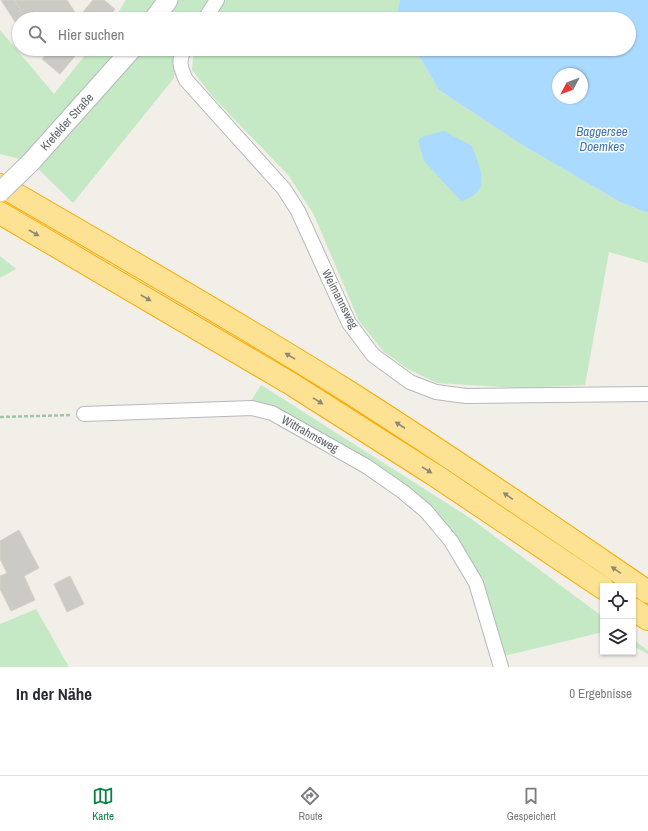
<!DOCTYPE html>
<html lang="de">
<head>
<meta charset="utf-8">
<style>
	:root { --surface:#fff; --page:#f7f7f7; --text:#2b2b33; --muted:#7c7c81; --line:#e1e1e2; --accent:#0b8043 }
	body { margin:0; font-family:"Archivo Narrow",sans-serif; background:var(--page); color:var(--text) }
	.controls { position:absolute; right:12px; bottom:12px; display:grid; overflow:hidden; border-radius:0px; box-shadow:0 1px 3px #0004 }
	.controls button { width:36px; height:36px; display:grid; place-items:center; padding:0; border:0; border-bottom:1px solid var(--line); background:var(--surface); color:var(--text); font:20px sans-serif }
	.compass { position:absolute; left:552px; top:68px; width:36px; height:36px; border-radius:50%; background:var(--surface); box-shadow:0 1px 3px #0004; rotate:229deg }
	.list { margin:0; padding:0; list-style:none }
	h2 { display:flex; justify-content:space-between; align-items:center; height:52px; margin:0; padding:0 16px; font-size:17px }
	h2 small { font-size:13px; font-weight:400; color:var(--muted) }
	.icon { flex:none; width:22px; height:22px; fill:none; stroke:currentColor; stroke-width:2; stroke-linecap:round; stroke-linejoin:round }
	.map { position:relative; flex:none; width:648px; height:667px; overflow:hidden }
	.search { position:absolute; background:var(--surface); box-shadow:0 1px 3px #0004; left:12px; right:12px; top:12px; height:44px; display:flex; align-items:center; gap:10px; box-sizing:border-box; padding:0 14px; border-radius:22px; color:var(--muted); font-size:15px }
	.sheet { height:108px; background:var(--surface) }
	nav { display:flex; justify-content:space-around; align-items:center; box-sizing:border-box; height:56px; border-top:1px solid var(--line); background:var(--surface); font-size:11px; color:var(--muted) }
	nav a { display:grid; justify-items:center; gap:2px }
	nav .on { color:var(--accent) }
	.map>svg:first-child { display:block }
	.green { fill:#c5e8c5 }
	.water { fill:#aadaff; fill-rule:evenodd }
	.building { fill:#cccac5; stroke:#d6d1c6 }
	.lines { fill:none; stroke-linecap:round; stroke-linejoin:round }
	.street-casing { stroke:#b5b8bc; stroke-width:16 }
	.secondary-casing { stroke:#b6babf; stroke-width:21 }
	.highway-casing { stroke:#f9ab00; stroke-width:24 }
	.path { stroke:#9cc7a9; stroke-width:2.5; stroke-dasharray:4 2; stroke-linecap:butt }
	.street { stroke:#fff; stroke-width:14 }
	.secondary { stroke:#fff; stroke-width:19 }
	.highway { stroke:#fde293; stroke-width:22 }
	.secondary-bridge-casing { stroke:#b6babf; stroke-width:21; stroke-linecap:butt }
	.secondary-bridge { stroke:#fff; stroke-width:19 }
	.oneway { fill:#8e8975 }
	.labels { text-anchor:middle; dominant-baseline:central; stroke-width:3; stroke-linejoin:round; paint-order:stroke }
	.street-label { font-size:12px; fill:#5f6368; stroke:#fff }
	.water-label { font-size:13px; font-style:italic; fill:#4174aa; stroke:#fff }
</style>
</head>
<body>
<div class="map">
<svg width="648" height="667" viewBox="0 0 648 667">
	<rect width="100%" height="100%" fill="#f1efe8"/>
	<g class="green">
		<polygon points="126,0 211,0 198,19 114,19"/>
		<polygon points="226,0 400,0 396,17 397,19 214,19"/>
		<polygon points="0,30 54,94 90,49 177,49 174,78 73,203 31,162 0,154"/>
		<polygon points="194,49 415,49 439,90 524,146 620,202 648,213 648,263 609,252 585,385 518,388 437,383 408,369 383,351 359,321 314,215 289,176 213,97 192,70"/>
		<polygon points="0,256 16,269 0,278"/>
		<polygon points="261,385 470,518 603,617 603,632 504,656 456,538 336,442 264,403 251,401"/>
		<polygon points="36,609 69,667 0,667 0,624"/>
		<polygon points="633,639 648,651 648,654 633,646"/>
	</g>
	<g class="water">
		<path d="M400 0H648V213L620 202 524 146 439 90 415 49H629V19H397L396 17ZM558 74H582V98H558Z"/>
		<path d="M444 131 472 146C480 169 493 192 461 201L424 161 418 140 424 136Z"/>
	</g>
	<g class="building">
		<polygon points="1,0 14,0 27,19 19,19 19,28"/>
		<polygon points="14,0 67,0 76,14 68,19 27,19"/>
		<polygon points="93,0 104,0 115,9 107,19 77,19"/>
		<polygon points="51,49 81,49 60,74 42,59"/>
		<polygon points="19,530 39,568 24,576 35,600 11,611 0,589 0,576 7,573 0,559 0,541"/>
		<polygon points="70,576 84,604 67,612 54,584"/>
	</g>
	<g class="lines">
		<g class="street-casing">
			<g id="street">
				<polyline points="205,19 217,0"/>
				<path d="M185 49C177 60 181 69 186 80L284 189 298 211 349 323 373 355 410 382 436 392 466 396 648 394"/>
				<polyline points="84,414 252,408 272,413 366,466 402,491 426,511 451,541 476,583 501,667"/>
			</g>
		</g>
		<g class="secondary-casing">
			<g id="secondary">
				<polyline points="154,19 168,0"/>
				<polyline points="31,162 132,49"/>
			</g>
		</g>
		<g class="highway-casing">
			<g id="highway">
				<path d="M0 185C115 252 231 318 344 389 447 454 547 523 648 592"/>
				<polyline points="0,213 293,385 433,474 603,588"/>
				<polyline points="633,609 648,619"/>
			</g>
		</g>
		<polyline class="path" points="0,417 72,415"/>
		<use href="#street" class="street"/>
		<use href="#secondary" class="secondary"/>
		<use href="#highway" class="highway"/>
		<g class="secondary-bridge-casing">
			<polyline id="secondary-bridge" points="0,192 31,162"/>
		</g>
		<use href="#secondary-bridge" class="secondary-bridge"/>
	</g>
	<defs><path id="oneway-solid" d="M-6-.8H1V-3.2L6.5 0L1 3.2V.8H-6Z"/></defs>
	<g class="oneway">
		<use href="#oneway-solid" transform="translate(34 233) rotate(30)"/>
		<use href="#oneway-solid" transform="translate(146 298) rotate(30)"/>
		<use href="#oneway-solid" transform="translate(290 356) rotate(-149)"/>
		<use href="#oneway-solid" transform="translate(318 401) rotate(32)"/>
		<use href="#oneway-solid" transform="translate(400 425) rotate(-147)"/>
		<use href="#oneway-solid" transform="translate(427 470) rotate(32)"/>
		<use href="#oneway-solid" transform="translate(508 496) rotate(-146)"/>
		<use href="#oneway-solid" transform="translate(616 570) rotate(-146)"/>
	</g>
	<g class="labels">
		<g class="street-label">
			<text transform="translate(67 122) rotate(-48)">Krefelder Straße</text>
			<text transform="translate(340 299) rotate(63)">Weimannsweg</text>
			<text transform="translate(310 434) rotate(29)">Wittrahmsweg</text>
		</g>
		<g class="water-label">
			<text x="602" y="131">Baggersee<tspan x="602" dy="15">Doemkes</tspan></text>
		</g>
	</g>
</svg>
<div class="controls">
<button><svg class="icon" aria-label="locate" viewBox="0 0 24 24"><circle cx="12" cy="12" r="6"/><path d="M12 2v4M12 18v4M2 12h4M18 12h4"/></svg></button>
<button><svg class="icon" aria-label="layers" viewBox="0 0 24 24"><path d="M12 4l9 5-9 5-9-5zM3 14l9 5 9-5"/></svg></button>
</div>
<svg class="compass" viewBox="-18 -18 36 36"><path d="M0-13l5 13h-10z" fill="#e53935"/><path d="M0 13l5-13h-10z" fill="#7c7c81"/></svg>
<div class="search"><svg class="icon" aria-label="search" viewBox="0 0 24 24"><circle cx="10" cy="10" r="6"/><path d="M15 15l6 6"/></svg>Hier suchen</div>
</div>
<section class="sheet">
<h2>In der Nähe<small>0 Ergebnisse</small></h2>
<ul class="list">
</ul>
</section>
<nav>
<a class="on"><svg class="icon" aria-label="map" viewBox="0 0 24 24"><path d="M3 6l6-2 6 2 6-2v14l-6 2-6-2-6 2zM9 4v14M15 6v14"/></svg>Karte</a>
<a><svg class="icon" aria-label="directions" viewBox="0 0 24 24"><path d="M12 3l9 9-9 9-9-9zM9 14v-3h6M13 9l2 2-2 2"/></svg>Route</a>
<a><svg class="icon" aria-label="saved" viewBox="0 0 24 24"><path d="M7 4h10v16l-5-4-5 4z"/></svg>Gespeichert</a>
</nav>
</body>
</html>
